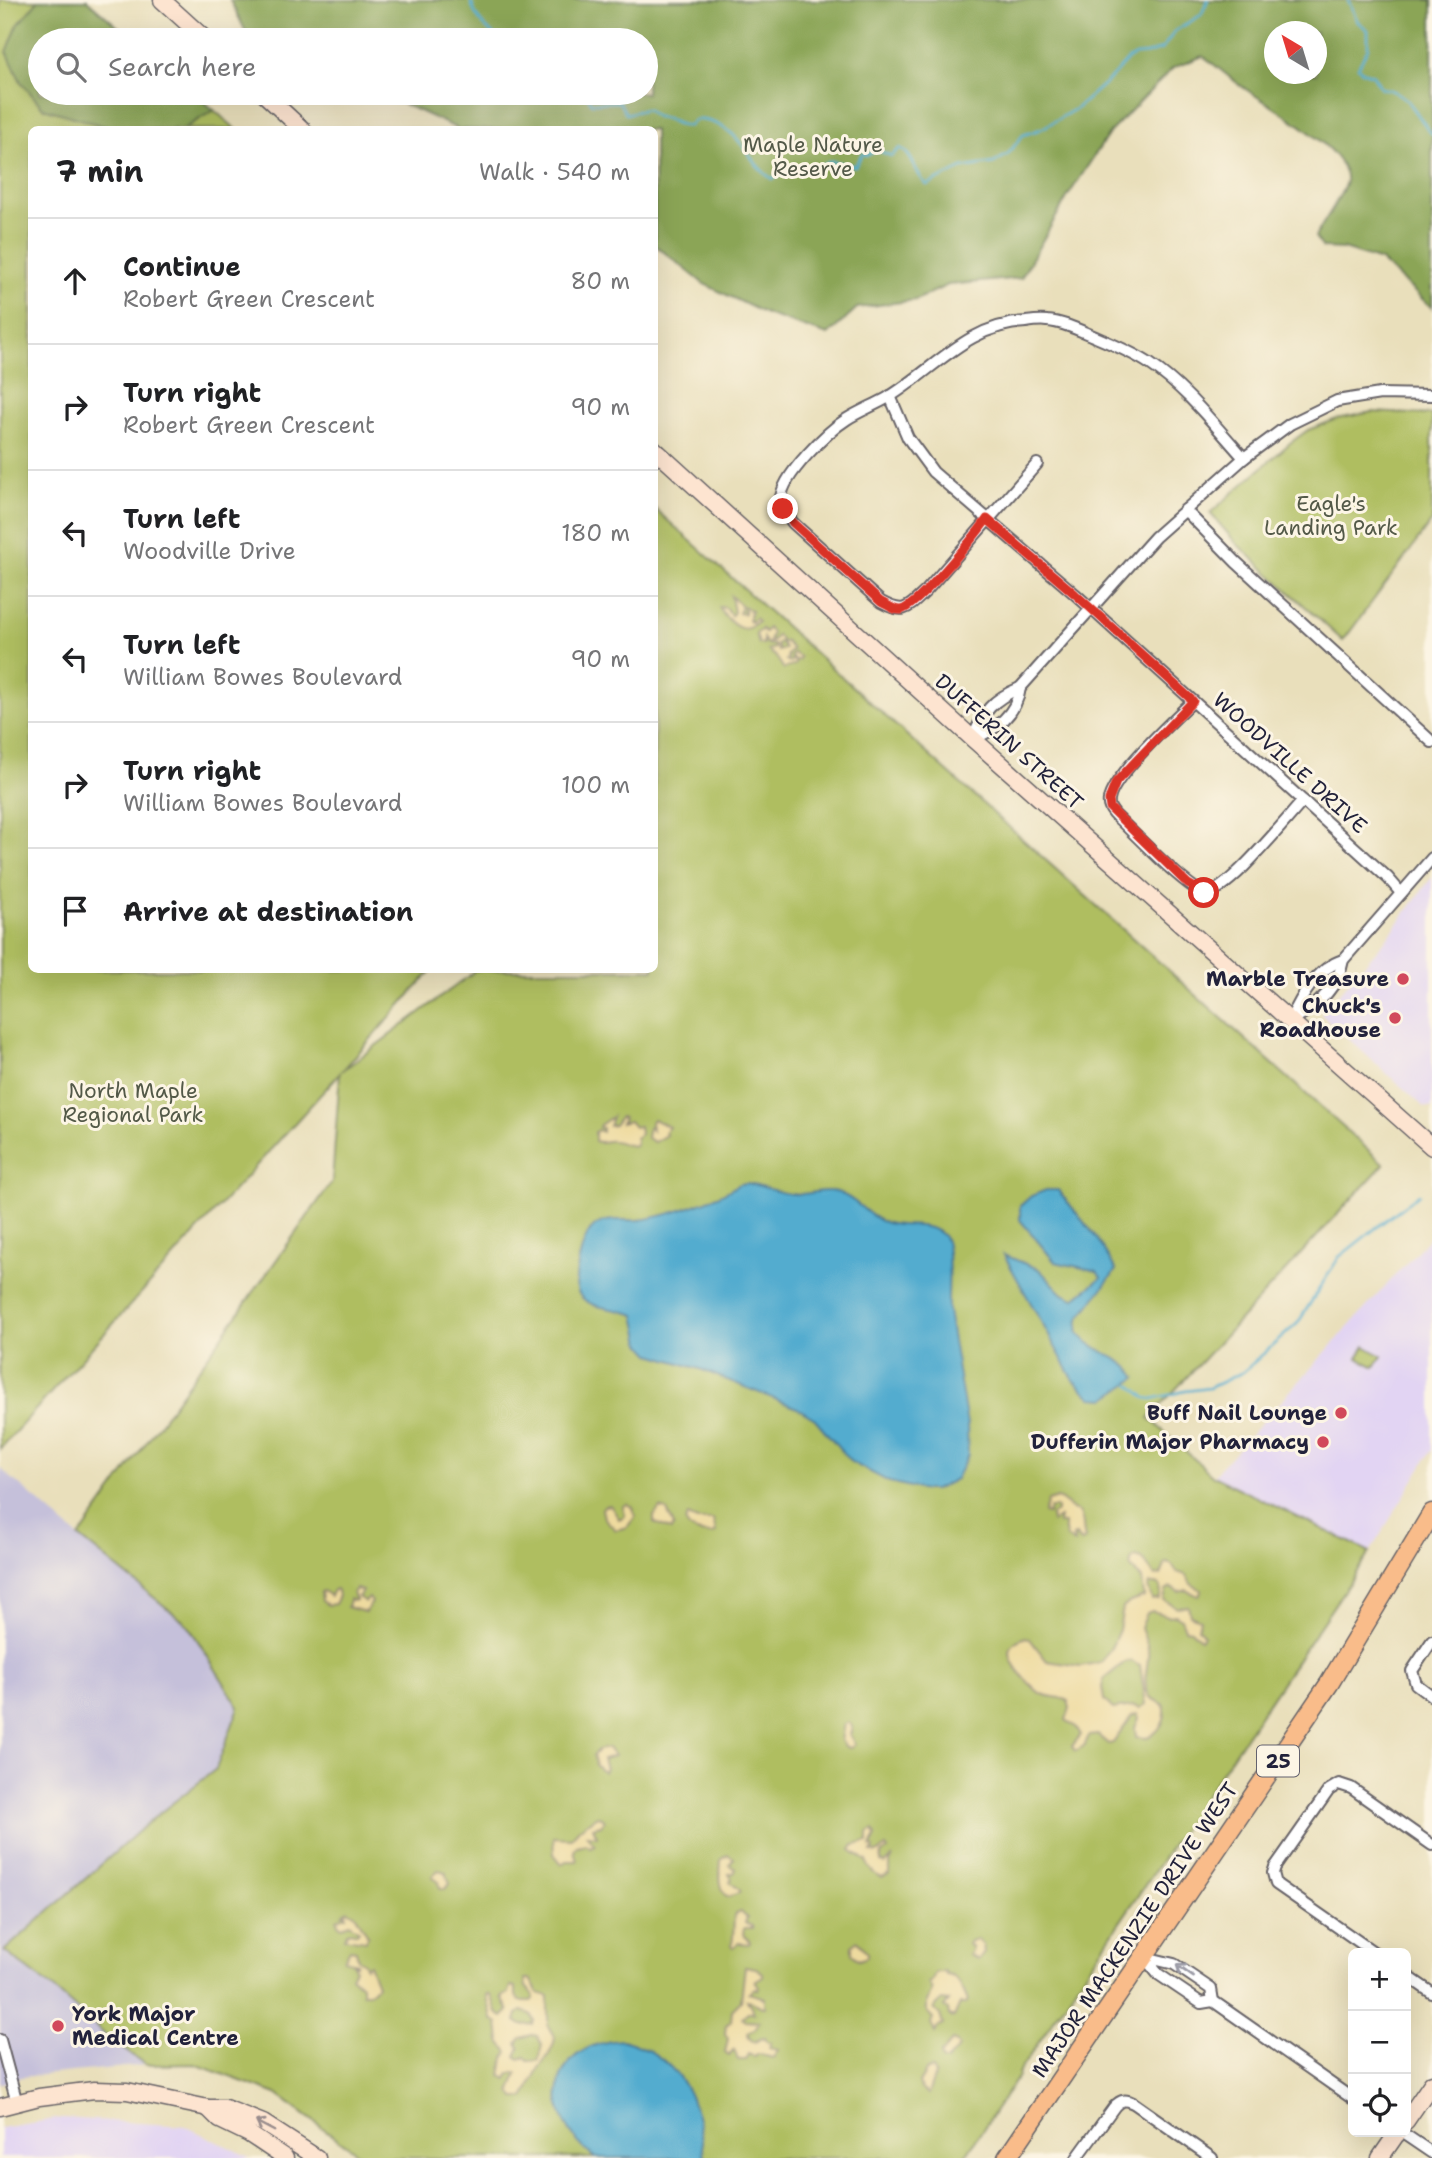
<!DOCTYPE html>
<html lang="en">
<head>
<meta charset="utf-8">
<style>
	:root { --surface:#fff; --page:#f6f6f6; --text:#202124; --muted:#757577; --line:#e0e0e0 }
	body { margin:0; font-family:"Shantell Sans",sans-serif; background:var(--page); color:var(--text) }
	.controls { position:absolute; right:21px; bottom:21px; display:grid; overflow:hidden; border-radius:10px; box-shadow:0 7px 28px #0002 }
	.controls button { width:63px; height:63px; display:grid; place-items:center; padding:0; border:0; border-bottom:2px solid var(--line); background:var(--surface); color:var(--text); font:35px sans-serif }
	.compass { position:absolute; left:1264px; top:21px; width:63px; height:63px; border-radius:50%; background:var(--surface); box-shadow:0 7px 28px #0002; rotate:322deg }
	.stop { position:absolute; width:21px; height:21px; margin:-16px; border:5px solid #d93025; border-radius:50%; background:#fff }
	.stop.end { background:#d93025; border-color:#fff; box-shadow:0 2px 7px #0008 }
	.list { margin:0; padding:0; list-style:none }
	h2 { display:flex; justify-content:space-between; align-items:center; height:91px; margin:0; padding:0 28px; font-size:30px }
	h2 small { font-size:23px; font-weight:400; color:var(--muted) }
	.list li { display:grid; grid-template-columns:46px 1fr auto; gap:21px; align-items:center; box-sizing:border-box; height:126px; padding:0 28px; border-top:2px solid var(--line) }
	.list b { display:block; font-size:26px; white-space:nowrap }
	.list p { margin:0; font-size:23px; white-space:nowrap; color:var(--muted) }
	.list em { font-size:23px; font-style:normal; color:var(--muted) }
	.icon { flex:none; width:38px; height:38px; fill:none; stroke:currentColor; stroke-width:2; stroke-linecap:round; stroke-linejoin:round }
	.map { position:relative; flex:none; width:1432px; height:2158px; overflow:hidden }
	.search { position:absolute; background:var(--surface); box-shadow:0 7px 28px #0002; left:28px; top:28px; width:630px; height:77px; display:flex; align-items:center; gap:18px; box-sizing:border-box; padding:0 24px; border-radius:38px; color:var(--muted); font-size:26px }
	.panel { position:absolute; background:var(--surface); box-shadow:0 7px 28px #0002; left:28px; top:126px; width:630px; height:847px; border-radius:10px }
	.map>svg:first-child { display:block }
	.built { fill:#e2d4f3 }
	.industrial { fill:#c5c0da }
	.green { fill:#afbe60; stroke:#68704e; stroke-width:2 }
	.forest { fill:#8ba556; stroke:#566448; stroke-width:2; fill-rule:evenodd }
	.sand { fill:#eeda9e; stroke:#887e6c; stroke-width:2; fill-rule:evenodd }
	.water { fill:#52accf; stroke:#3a6785; stroke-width:2 }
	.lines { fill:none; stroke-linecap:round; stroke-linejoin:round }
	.stream { stroke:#52accf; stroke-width:2.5 }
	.street-casing { stroke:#686468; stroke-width:14 }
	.secondary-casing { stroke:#686468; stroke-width:19 }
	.primary-casing { stroke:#686468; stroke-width:21 }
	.street { stroke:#fff; stroke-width:10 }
	.secondary { stroke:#fde4d0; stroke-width:16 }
	.primary { stroke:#f9bc8a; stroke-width:18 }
	.oneway { stroke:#9c9ca7 }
	.oneway2 { stroke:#9a8d8d }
	.route { stroke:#d93025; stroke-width:9 }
	.poi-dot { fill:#d1495b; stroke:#fcf5e5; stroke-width:2.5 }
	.labels { text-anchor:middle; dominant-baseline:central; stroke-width:6; stroke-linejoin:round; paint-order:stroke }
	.shield { fill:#fcf5e5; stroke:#63616e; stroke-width:2 }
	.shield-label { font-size:19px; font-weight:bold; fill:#22223b }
	.park-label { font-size:21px; fill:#535948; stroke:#fcf5e5 }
	.street-label { font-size:21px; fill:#22223b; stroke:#fcf5e5 }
	.poi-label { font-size:21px; font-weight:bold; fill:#22223b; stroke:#fcf5e5; text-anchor:end }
</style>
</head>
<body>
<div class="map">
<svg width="1432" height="2158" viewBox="0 0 1432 2158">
	<rect width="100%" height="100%" fill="#fcf5e5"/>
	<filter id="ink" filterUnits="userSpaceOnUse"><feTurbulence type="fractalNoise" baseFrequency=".0143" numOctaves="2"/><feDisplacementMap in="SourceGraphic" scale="14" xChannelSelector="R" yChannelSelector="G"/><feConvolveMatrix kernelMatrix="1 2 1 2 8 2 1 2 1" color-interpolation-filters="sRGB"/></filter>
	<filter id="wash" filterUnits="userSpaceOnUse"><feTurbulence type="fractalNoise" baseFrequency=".00686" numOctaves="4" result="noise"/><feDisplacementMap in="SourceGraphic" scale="28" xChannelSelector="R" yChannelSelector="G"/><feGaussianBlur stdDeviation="1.57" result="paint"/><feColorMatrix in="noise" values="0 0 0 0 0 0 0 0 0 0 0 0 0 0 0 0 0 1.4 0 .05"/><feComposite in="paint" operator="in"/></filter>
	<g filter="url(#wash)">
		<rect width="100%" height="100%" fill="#e9dfbb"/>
		<g class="built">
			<polygon points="1432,877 1432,1108 1424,1107 1321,1014 1385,941"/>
			<polygon points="1432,1235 1432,1450 1370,1552 1213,1476"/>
			<polygon points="62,2118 185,2126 251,2158 0,2158 0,2128"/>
		</g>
		<polygon class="industrial" points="0,1468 79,1537 188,1625 239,1707 216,1769 156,1816 54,1989 112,2041 146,2065 21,2077 0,2084"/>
		<g class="green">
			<polygon points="0,0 87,0 133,40 40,40 40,93 194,93 236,129 32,130 32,970 432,970 342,1071 470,975 475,970 654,970 655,509 1384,1164 1149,1418 1213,1476 1370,1552 1018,2073 1018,2076 964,2158 364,2158 276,2094 195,2064 146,2065 112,2041 54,1989 4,1951 156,1816 216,1769 239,1707 188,1625 79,1537 332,1182 340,1073 0,1449"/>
			<polygon points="1372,412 1432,415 1432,521 1343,641 1237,544 1210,513 1290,443 1308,430 1337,419"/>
			<polygon points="1365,1346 1382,1356 1375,1367 1358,1358"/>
		</g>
		<g class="forest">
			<polygon points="38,0 87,0 133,40 40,40 40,93 194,93 214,110 183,129 126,130 107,127 43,108 21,82 7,52 17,26"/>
			<path d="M230 0H1432V308L1381 261 1343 249 1323 248 1315 237C1322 224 1344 193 1346 181 1350 151 1272 107 1250 92 1234 82 1219 68 1203 56L1173 68 1110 132 1068 196 1021 278 948 285 916 300 857 308 828 335 766 314 704 284 655 245 654 130 458 129 395 100 371 93H646V40H250ZM1274 32H1316V74H1274Z"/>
		</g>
		<g class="sand">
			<path d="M731 596 742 607 739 613 744 614 745 607 751 611 748 620 751 622 755 618 758 622C754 623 752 627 748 628 737 632 724 616 719 607L726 608 731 616 734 612Z"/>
			<polygon points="768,628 772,633 769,642 773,641 777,635 781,640 777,644 778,651 785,649 781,643 785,641 792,649 787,655 788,658 786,660 789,662 793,660 791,656 793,653 800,657 799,660 794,660 796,664 784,669 776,657 768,650 775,648 774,645 767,644 763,638 763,644 759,644 756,634 762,629 765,633"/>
			<path d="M612 1117 609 1126 614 1125 620 1117 624 1118 621 1123 629 1121 634 1127 639 1126 640 1134 636 1138V1145C626 1148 622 1141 613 1141 605 1140 603 1144 595 1141V1132L598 1130 602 1132V1128L599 1127 600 1125Z"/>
			<polygon points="653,1119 669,1127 665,1131 666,1135 654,1142 647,1138 649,1126 652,1130 651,1122"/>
			<path d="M1057 1498C1065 1500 1065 1504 1071 1508 1072 1510 1075 1509 1077 1511 1085 1517 1082 1530 1085 1539L1082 1542 1079 1541 1076 1535 1073 1536 1074 1543 1066 1537 1064 1524H1058L1059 1518 1052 1522 1051 1515 1057 1512V1508H1050L1048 1514 1044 1513 1048 1501Z"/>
			<polygon points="627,1504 633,1507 635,1517 627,1527 616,1530 604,1518 602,1509 604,1506 610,1505 619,1519 625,1516 623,1506"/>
			<polygon points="660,1508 667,1510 674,1526 671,1530 654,1522 654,1516"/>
			<path d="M688 1516 697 1520H713L716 1532 713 1534C702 1534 689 1533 685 1521Z"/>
			<path d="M1136 1557 1142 1559 1155 1576 1161 1575 1166 1563 1171 1564 1177 1572 1186 1575 1191 1584 1201 1590 1200 1595 1198 1596 1187 1590 1179 1592 1171 1588 1166 1591 1164 1600 1177 1608 1188 1606 1190 1615 1200 1619 1198 1628 1204 1635 1200 1639 1191 1630 1185 1629 1181 1619 1176 1615 1168 1616 1152 1611 1147 1613 1141 1628C1143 1635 1147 1642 1148 1649 1150 1664 1141 1678 1148 1694 1152 1703 1166 1699 1165 1712 1165 1724 1157 1733 1147 1738L1136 1737 1135 1728 1139 1718 1137 1714 1132 1716 1113 1743 1108 1744 1098 1735 1089 1736 1084 1746 1075 1751 1072 1746 1081 1735 1076 1727 1066 1720 1070 1708 1068 1701C1059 1696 1050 1698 1042 1694 1037 1692 1033 1686 1029 1683 1015 1669 996 1646 1026 1637L1030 1639 1047 1661 1080 1666 1102 1662 1112 1646 1119 1630 1123 1608 1130 1602 1144 1597 1142 1579 1130 1566 1132 1559ZM1155 1584 1160 1586 1161 1594 1159 1599 1152 1600 1148 1587 1150 1584ZM1131 1661 1140 1666 1146 1704 1140 1708 1134 1706 1113 1709 1104 1700 1102 1687 1104 1679 1125 1662Z"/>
			<polygon points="336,1589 339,1596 335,1604 328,1605 322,1601 321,1592 323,1591 330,1596 333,1590"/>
			<polygon points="356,1589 362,1591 358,1597 365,1602 369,1598 372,1602 365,1612 347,1607 349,1599 354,1601 356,1600 353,1593"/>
			<polygon points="849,1722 852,1727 850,1735 855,1744 851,1748 846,1747 841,1741 844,1724"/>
			<polygon points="608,1748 614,1756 603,1759 606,1769 603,1772 596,1766 593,1755 598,1750"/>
			<polygon points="597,1816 602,1817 605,1820 601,1825 593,1827 597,1836 587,1835 595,1845 590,1847 586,1844 577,1846 574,1851 577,1861 566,1861 562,1864 554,1854 553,1837 571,1838 580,1828"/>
			<path d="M873 1830 876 1836 871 1847 874 1848 872 1852 877 1853 886 1847 888 1850 881 1854V1862L885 1864 893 1857 890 1862V1874L882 1878C875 1875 868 1869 867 1861L851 1850 854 1845 866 1842 868 1843V1833Z"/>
			<path d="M728 1855 734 1858 729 1865 736 1869 734 1873 729 1874 732 1879 730 1882 740 1890 739 1893 728 1897C718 1889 720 1872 721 1860Z"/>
			<polygon points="438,1870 446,1872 450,1884 445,1889 440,1888 439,1882 432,1877"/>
			<polygon points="348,1910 356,1915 368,1936 366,1941 344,1938 347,1932 351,1931 357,1933 359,1930 349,1923 342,1927 338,1924 337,1919 347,1916 346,1914 343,1914"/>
			<path d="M741 1912 747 1918 745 1923 752 1926 753 1928H744L743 1934 750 1942 749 1944 738 1943 733 1948 731 1945C736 1934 731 1923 736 1914Z"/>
			<polygon points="977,1939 983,1945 984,1952 978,1960 969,1955 972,1948 968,1944 970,1941"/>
			<polygon points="857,1941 867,1952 867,1957 859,1960 852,1954 852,1945"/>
			<polygon points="350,1949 356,1950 358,1959 364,1963 365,1967 369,1964 377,1985 369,1993 362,1993 362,1986 351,1976 355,1969 353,1964 356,1965 357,1963 344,1960"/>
			<path d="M745 1966 756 1968 763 1973V1976L755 1981 759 1986 758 1990 755 1988 749 1993 765 1998V2007C759 2007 755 2002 747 2000L754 2013H748L742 2018 746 2021 759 2022 755 2029 748 2032 749 2038 754 2042 765 2037 768 2042H771L769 2048 778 2050 773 2058 758 2054 755 2057 749 2054 746 2060H738L734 2050 729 2056 725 2053 728 2039 725 2034 726 2025 731 2021 732 2010 741 2001Z"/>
			<path d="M945 1971 946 1975C959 1975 963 1991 968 2001L966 2004H960L954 2018 949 2016 948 2010 944 2007 949 2001 942 2000 934 2009 940 2015 943 2025 938 2027 935 2033 931 2023 933 2018 927 2012V2003L932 1990 928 1983 932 1981 935 1973Z"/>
			<path d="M525 1979H530L538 1993 548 1996V2026L555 2038C553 2051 546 2058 539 2068 533 2077 530 2089 524 2098H515L511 2091 517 2073H510L507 2079 501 2076 504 2058 508 2052 500 2041 498 2024 492 2019 487 1997V1994H491L497 2013 503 2017 509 2011 502 1997 509 1993 511 1986 516 1987V1996L520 2001H531L534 1998 533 1994 526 1987ZM522 2011 531 2014 534 2020 533 2024 522 2025 516 2021 518 2014ZM532 2035 537 2036 542 2045 538 2061H528L525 2057 520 2059 516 2056 520 2048 517 2044 521 2038Z"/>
			<polygon points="952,2041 957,2043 959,2048 946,2061 942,2061 940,2055"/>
			<polygon points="932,2069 935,2074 928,2094 921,2089 919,2083 927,2070"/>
		</g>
		<g class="water">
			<path d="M747 1183C763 1185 778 1194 794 1194 809 1195 822 1188 837 1192 857 1198 868 1218 887 1223 904 1228 932 1221 944 1237 952 1248 947 1296 948 1311L967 1424 968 1455 956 1479 935 1490H924L889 1482 851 1462 815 1419 797 1408 700 1369 651 1354 641 1343 635 1315C605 1304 566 1312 578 1265 580 1255 584 1238 591 1230 602 1216 622 1221 637 1220 663 1218 718 1199 739 1184Z"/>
			<path d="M1046 1190H1058L1097 1238 1116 1270 1079 1319 1078 1333C1095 1353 1124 1356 1137 1378L1105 1399 1092 1398 1073 1379 1004 1255 1039 1269 1063 1294 1074 1299 1101 1278 1097 1271 1055 1262 1020 1220V1206L1031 1196Z"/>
			<path d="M622 2040C681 2055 700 2103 704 2158H595C540 2116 545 2045 622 2040Z"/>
		</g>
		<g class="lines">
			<g class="stream">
				<path d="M471 0C473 16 485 28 497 37L507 36 513 39 536 37"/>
				<path d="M1348 0 1358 22 1368 30V48L1358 67 1362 71 1373 75 1381 88C1411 92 1415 115 1432 134"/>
				<path d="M585 93 592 103 619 102 626 114 646 109 656 117C668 116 677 127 689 126 695 118 699 119 708 121 744 131 745 160 772 179 780 177 787 170 795 169 808 167 819 168 831 161L855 166 862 154 868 155C877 148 881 151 891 156L900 148C914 155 915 175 927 185L962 168 994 163 1008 154 1023 135 1041 129 1077 108 1111 78 1128 59 1135 55 1147 54 1162 49 1175 31 1201 15 1208 0"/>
				<polyline points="1130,1384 1146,1398 1152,1399 1185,1391 1209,1388 1243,1372 1298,1323 1339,1257 1419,1194"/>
			</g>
		</g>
	</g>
	<g filter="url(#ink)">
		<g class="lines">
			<g class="street-casing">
				<g id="street">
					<polyline points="890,396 908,438 933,472 1075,594 1388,878 1401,893"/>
					<path d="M1037 464 926 591C908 608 905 615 881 602L793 523C788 516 781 509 781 500 780 477 828 431 847 419 860 411 875 405 889 397 936 368 967 325 1026 322 1033 321 1041 320 1047 321 1063 322 1079 330 1093 336 1112 344 1132 352 1150 364 1186 388 1215 426 1244 458"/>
					<polyline points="1185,510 1236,562 1432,742"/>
					<path d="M1193 701C1174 719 1112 777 1109 800 1108 807 1111 810 1115 815 1131 830 1188 890 1205 893 1225 896 1287 818 1303 801"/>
					<path d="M973 739C982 712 993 699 1020 688L1155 537 1244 458 1290 424 1337 401 1380 394 1432 395"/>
					<path d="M973 739C996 730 1017 713 1020 688"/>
					<path d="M1290 1021C1315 1008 1338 989 1343 960L1432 858"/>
					<path d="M1290 1021C1301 997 1317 968 1343 960"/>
					<polyline points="1432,1641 1412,1671 1416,1684 1432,1696"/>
					<polyline points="1375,1953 1276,1884 1273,1873 1275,1867 1329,1790 1339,1784 1351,1788 1432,1845"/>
					<polyline points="1145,1957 1174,1964 1211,1989 1213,2001 1353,2099"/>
					<polyline points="1145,1958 1158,1974 1201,2003 1213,2001"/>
					<polyline points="1406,1975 1432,1993"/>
					<polyline points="0,2040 17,2103"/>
					<polyline points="1401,2132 1432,2153"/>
					<path d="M1077 2158 1114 2107C1121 2099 1126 2099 1135 2104L1212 2158"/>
				</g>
			</g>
			<g class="secondary-casing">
				<g id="secondary">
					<polyline points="162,0 206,40"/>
					<polyline points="263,93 303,130"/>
					<polyline points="654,449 973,739 1432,1147"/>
					<polyline points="0,2107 39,2097 94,2090 127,2091 208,2108 225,2108 263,2123 317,2158"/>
					<polyline points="208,2108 220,2120 249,2134 285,2158"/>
					<polyline points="1406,2121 1432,2083"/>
					<polyline points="1380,2158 1398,2132"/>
				</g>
			</g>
			<g class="primary-casing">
				<polyline id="primary" points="1007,2158 1329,1684 1432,1513"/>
			</g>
			<use href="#street" class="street"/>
			<use href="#secondary" class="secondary"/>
			<use href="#primary" class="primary"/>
		</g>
		<defs><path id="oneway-shaft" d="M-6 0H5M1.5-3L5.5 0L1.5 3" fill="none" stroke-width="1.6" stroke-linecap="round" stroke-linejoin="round" transform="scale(1.75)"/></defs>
		<use class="oneway" href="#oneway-shaft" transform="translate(1185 1971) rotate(-145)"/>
		<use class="oneway2" href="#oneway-shaft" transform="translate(265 2126) rotate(-152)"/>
	</g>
	<g class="lines" filter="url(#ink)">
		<path class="route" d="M783 509 793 523 881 602C888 605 894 611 901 610 918 606 975 536 987 519L1075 594 1193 701 1116 782 1109 800 1110 808 1188 884 1204 893"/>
	</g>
	<g class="poi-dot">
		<circle cx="1403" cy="979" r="7"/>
		<circle cx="1395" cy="1018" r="7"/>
		<circle cx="1341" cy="1413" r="7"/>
		<circle cx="1323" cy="1442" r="7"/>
		<circle cx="58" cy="2026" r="7"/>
	</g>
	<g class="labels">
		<rect class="shield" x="1257" y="1745.5" width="42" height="31" rx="5"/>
		<g class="shield-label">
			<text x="1278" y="1761">25</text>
		</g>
		<g class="park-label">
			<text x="813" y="145">Maple Nature<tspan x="813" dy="24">Reserve</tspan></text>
			<text x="1331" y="504">Eagle's<tspan x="1331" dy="24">Landing Park</tspan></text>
			<text x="133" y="1091">North Maple<tspan x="133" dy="24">Regional Park</tspan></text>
		</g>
		<g class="street-label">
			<text transform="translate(1009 742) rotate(42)">DUFFERIN STREET</text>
			<text transform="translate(1290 763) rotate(42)">WOODVILLE DRIVE</text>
			<text transform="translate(1135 1930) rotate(-56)">MAJOR MACKENZIE DRIVE WEST</text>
		</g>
		<g class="poi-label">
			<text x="1389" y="979">Marble Treasure</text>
			<text x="1381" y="1006">Chuck's<tspan x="1381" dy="24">Roadhouse</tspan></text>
			<text x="1327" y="1413">Buff Nail Lounge</text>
			<text x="1309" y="1442">Dufferin Major Pharmacy</text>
			<text x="72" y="2014" text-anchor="start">York Major<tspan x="72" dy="24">Medical Centre</tspan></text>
		</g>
	</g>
</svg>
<div class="controls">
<button>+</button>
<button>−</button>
<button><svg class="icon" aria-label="locate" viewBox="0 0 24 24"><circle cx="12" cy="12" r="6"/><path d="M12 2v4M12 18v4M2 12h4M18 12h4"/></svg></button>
</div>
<svg class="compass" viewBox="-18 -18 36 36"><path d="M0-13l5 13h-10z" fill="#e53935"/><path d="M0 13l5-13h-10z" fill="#757577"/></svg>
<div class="stop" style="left:1204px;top:893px"></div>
<div class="stop end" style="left:783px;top:509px"></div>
<div class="search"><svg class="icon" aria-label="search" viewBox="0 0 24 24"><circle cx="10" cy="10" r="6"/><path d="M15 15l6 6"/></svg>Search here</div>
<section class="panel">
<h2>7 min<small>Walk · 540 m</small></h2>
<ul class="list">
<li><svg class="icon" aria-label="ahead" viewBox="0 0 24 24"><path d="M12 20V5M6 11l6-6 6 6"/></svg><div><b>Continue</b><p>Robert Green Crescent</p></div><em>80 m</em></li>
<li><svg class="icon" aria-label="right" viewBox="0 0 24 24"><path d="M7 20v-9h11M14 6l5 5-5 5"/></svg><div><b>Turn right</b><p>Robert Green Crescent</p></div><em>90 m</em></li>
<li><svg class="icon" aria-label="left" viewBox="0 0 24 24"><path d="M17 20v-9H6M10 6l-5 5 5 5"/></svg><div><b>Turn left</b><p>Woodville Drive</p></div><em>180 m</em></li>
<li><svg class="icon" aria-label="left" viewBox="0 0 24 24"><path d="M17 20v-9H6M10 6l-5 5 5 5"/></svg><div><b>Turn left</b><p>William Bowes Boulevard</p></div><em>90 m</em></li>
<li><svg class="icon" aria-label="right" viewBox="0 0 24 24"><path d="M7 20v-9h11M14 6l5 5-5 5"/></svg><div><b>Turn right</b><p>William Bowes Boulevard</p></div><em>100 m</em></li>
<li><svg class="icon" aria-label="arrive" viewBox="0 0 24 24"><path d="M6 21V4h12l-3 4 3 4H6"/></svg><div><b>Arrive at destination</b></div></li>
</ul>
</section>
</div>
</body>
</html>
